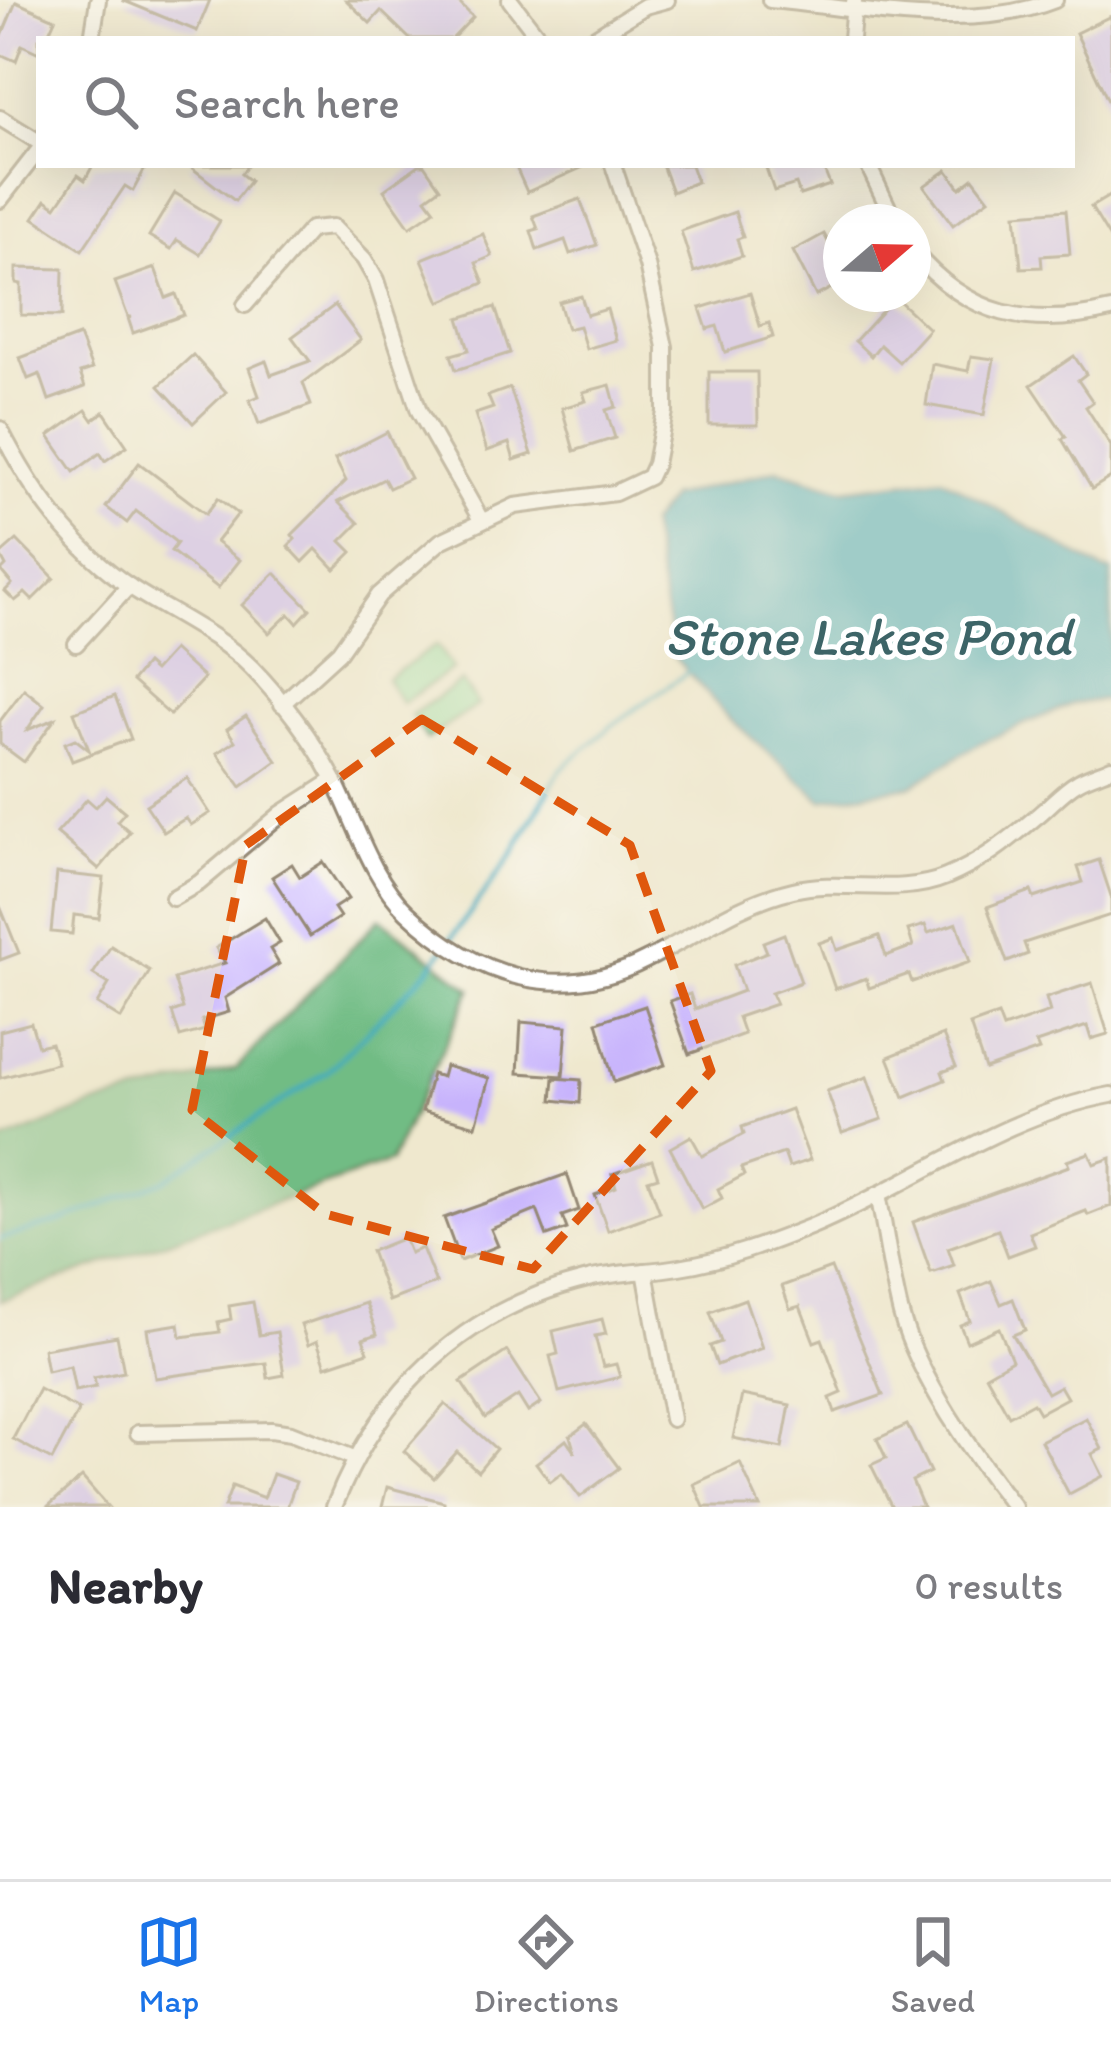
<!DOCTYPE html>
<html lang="en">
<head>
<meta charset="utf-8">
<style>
	:root { --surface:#fff; --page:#f2f2f3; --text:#2b2b33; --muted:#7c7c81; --line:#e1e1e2; --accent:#1a73e8 }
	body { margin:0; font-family:Itim,sans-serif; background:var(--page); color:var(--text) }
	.compass { position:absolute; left:823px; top:204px; width:108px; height:108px; border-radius:50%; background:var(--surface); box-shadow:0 12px 48px #0002; rotate:70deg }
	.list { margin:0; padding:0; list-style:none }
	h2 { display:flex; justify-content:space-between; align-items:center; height:156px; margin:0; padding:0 48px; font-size:51px }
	h2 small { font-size:39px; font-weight:400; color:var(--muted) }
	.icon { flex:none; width:66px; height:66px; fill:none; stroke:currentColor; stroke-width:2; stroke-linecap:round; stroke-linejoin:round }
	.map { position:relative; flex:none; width:1111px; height:1507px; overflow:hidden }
	.search { position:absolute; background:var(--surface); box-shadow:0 12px 48px #0002; left:36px; right:36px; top:36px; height:132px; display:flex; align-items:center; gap:30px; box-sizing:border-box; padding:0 42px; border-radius:0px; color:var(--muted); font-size:45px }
	.sheet { height:372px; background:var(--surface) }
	nav { display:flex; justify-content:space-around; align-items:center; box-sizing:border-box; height:168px; border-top:3px solid var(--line); background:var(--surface); font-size:33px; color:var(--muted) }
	nav a { display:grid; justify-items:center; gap:6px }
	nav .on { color:var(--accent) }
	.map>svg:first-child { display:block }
	.green { fill:#8cdc9c; stroke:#64835d; stroke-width:3 }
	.forest { fill:#71bc84; stroke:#567351; stroke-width:3 }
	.water { fill:#40abc0; stroke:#3e6a6f; stroke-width:3 }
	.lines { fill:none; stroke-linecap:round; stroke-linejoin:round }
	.stream { stroke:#40abc0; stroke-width:4.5 }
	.building { fill:#c7b3fc }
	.minor-casing { stroke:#958976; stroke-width:20 }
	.minor { stroke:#fff; stroke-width:14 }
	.marked { fill:none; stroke:#df570d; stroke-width:9; stroke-dasharray:24 15; stroke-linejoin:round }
	.labels { text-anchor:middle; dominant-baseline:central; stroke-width:10; stroke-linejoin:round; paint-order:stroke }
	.water-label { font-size:54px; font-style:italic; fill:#3d6467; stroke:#fff }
</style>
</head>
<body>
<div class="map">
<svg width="1111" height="1507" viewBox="0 0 1111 1507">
	<rect width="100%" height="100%" fill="#fff"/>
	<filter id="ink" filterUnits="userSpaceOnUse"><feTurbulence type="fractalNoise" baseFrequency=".00833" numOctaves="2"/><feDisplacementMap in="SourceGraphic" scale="24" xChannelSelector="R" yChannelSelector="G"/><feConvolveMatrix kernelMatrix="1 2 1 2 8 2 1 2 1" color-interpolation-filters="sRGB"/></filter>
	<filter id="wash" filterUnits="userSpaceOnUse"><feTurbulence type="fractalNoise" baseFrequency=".004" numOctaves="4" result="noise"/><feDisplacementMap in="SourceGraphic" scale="48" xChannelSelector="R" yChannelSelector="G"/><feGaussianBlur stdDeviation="2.7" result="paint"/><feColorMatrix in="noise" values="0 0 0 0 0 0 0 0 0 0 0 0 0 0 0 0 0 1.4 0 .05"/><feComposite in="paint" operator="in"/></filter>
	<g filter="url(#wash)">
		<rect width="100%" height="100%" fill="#efe8ce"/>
		<g class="green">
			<polygon points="437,645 453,669 402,703 386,679"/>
			<polygon points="462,681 478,705 427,739 411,715"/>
		</g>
		<polygon class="forest" points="380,918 471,989 390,1162 0,1301 0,1142 91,1106 236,1069"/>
		<polygon class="water" points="777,469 843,489 942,477 1103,570 1111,572 1111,699 1072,704 980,743 911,786 822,800 729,718 674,657 649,524 671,497"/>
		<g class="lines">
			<polyline class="stream" points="0,1239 60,1222 163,1181 328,1071 430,968 513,853 561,769 614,724 688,672"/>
		</g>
		<g id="blocks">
			<g class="building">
				<polygon points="122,0 210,0 197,31"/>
				<polygon points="346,0 456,0 473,17 452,39 410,39 381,11 370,23"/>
				<polygon points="16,2 55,19 46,39 39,39 39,53 22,45 16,61 0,54 0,40"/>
				<polygon points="1111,16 1111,107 1076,33"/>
				<polygon points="93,165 147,165 133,191 125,186 82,250 34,218 46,200 56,207 78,175 85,180"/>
				<polygon points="188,165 248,165 241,174 250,181 235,201"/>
				<polygon points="419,165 424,165 440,188 426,198 435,210 410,227 384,190"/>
				<polygon points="515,165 588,165 527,192"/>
				<polygon points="662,165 691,165 697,182 672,192"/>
				<polygon points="765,165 811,165 813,170 823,167 830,185 800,195 796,184 774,191"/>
				<polygon points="947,170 960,188 973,178 989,199 953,225 924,186"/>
				<polygon points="175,193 220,221 200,254 177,240 171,249 149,236"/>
				<polygon points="1111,195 1111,240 1091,207"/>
				<polygon points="580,199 597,245 570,254 565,240 537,250 531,231 538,229 533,216"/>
				<polygon points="1066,210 1070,254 1041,256 1042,267 1021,268 1016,214"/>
				<polygon points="735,212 743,237 737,239 742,256 694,272 681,231"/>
				<polygon points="483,234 492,256 476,263 484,283 440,302 422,259"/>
				<polygon points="824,234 834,253 841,249 841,283 816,296 793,251"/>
				<polygon points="16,268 63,269 62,316 21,315 21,284 16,283"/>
				<polygon points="155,268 166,298 176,294 184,315 133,333 128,318 132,317 128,317 115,282"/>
				<polygon points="750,293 760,326 769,323 773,337 725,352 717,326 707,329 700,308"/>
				<polygon points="581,296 587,315 607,309 616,340 586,349 579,326 567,329 559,302"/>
				<polygon points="895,297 929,329 899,362 880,345 871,356 855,341"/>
				<polygon points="335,305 361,340 303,383 311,405 259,424 250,400 259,396 249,368 266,361 271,375 310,361 292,337"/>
				<polygon points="495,307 510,353 456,370 451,355 469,350 459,318"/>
				<polygon points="79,336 92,369 80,373 85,387 49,400 40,374 28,379 20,358"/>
				<polygon points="193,355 226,392 193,423 159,386"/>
				<polygon points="971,356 994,359 984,415 926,405 932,364 968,371"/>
				<polygon points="1074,356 1086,374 1078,380 1093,402 1086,407 1111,446 1111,477 1092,489 1062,439 1066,437 1031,385"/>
				<polygon points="709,372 757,372 758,425 709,425"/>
				<polygon points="610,385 616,407 606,410 615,438 574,451 562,408 586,401 583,392"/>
				<polygon points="510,388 532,454 514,460 509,443 487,451 475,414 493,408 488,396"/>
				<polygon points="86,410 93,420 104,412 127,446 105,461 100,453 74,472 49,436"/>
				<polygon points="387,432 410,478 389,488 384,479 338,502 359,523 341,541 352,552 335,569 316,549 303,562 288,546 295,539 292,535 346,481 335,459"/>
				<polygon points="139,463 206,514 218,498 238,514 216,542 240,560 218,588 171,551 177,543 136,511 127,523 106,507"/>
				<polygon points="17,540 54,578 32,600 25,593 15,601 5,591 12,584 1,571 6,566 0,555"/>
				<polygon points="275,573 310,609 297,623 289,614 269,633 242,605"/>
				<polygon points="173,650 204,678 170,715 132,681 146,664 154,671"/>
				<polygon points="24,689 44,705 27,730 55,719 24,762 0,744 0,721"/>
				<polygon points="115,696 131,739 72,761 65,743 75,739 89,750 74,712"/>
				<polygon points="246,716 277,761 241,787 217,753 235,741 227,729"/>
				<polygon points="187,778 210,813 191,825 186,818 164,832 146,805"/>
				<polygon points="106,796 125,812 117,821 130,832 99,869 57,833 87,799 96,807"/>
				<polygon points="1099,860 1111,896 1111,915 1024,943 1028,954 1007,962 987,907 1031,891 1034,898 1083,882 1078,867"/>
				<polygon points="323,862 348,899 334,908 340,917 310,936 272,877 292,864 300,877"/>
				<polygon points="57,873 104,878 99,918 74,915 72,934 51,932"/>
				<polygon points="0,906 19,953 0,960"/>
				<polygon points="265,918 280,943 270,949 279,964 225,998 229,1012 202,1020 205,1030 180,1037 172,1012 183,1008 174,979 225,963 216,948"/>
				<polygon points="957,923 970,962 912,982 909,974 869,988 866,978 835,989 819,943 833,938 837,950 879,936 886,956 913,946 908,930 925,925 928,933"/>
				<polygon points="784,934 801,982 771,993 776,1004 738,1017 744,1034 689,1054 670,1001 690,994 695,1009 743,991 734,965 767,952 763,942"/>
				<polygon points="111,946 150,971 121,1019 97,1004 109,984 93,974"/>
				<polygon points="1092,983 1108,1034 1091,1039 1087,1026 1036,1043 1039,1050 985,1069 970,1025 998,1015 1003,1028 1050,1012 1046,998"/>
				<polygon points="645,1006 665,1065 614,1082 597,1022"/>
				<polygon points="521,1022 567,1026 563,1076 518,1073"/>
				<polygon points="31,1023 38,1046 51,1043 57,1063 0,1078 0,1031"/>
				<polygon points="943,1035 956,1067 942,1072 945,1080 904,1097 888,1057"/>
				<polygon points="445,1066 489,1078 476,1126 422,1111 432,1074 442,1077"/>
				<polygon points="867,1077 882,1119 842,1133 827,1091"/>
				<polygon points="554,1078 581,1080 580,1103 552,1100"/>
				<polygon points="791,1109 810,1160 789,1167 784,1153 741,1168 744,1175 718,1189 722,1198 702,1209 670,1148 691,1136 702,1156 744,1134 742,1127"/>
				<polygon points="1089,1153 1094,1164 1111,1158 1111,1206 1088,1215 1086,1211 1030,1233 1035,1246 1008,1256 998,1230 948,1248 954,1265 931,1273 913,1222 1069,1166 1067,1161"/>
				<polygon points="652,1160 658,1177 648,1180 660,1212 608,1231 595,1195 616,1187 612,1174"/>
				<polygon points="567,1174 579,1210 562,1216 567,1229 547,1236 537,1210 491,1229 498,1246 460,1261 444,1218"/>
				<polygon points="404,1238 410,1253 422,1248 436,1283 389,1301 371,1251"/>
				<polygon points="831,1268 883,1395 835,1412 830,1398 842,1393 822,1339 814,1342 800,1306 790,1309 782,1286"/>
				<polygon points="991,1281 1001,1304 1013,1299 1025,1330 1013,1335 1047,1393 1060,1386 1067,1398 1039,1413 1033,1403 1009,1416 986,1375 1012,1360 999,1328 967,1342 960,1325 970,1321 960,1294"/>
				<polygon points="745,1299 762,1348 717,1365 710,1346 721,1342 710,1312"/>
				<polygon points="253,1302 259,1335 277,1332 284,1375 268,1378 266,1363 155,1378 147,1329 179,1324 181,1337 220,1332 218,1322 231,1319 229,1306"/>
				<polygon points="366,1303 377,1334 363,1339 368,1352 326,1366 317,1341 308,1345 301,1325"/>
				<polygon points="602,1319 606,1334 595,1336 603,1367 616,1364 620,1377 559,1392 550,1356 558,1354 553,1331"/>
				<polygon points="117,1336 124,1372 94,1378 96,1387 75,1391 70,1366 47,1371 43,1349"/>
				<polygon points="507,1351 541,1403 528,1412 518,1396 485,1418 461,1382"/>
				<polygon points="39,1389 79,1410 52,1460 13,1439"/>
				<polygon points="742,1395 790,1405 782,1448 733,1438"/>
				<polygon points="445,1404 496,1449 478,1471 457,1452 434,1478 404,1451"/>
				<polygon points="1086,1418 1102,1449 1092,1454 1103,1476 1069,1494 1041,1441"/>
				<polygon points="586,1424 619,1468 580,1497 562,1473 550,1482 536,1463 566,1440 575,1453 570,1436"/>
				<polygon points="907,1425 930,1472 912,1481 923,1507 892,1507 871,1465 886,1458 877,1439"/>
				<polygon points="740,1463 760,1507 704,1507 694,1484"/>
				<polygon points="273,1474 296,1482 287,1507 224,1507 232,1486 264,1498"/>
				<polygon points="82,1477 108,1507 47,1507"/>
				<polygon points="387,1487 444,1502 444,1507 382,1507"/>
			</g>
		</g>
	</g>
	<g filter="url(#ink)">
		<use href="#blocks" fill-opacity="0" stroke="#958976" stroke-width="3"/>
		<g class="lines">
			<g class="minor-casing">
				<g id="minor">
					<polyline points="510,0 540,39"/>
					<path d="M770 0C860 8 969 34 1055 0"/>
					<polyline points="92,39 98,0"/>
					<polyline points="592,39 645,6 667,0"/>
					<polyline points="851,39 854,2"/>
					<polyline points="0,118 39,142"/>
					<polyline points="868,165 895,222"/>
					<polyline points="0,200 39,150"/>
					<path d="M913 251C968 317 1031 329 1111 310"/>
					<polyline points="245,305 311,229 333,227 364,259 376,280 419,411 481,520"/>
					<path d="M0 429C32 492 72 548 132 588 172 614 218 634 252 668 282 699 313 740 333 778 355 821 371 878 407 912 474 976 559 1005 646 960 696 935 738 903 793 890 843 878 898 897 946 877 980 863 1008 841 1036 817 1050 806 1062 791 1078 782 1088 776 1100 773 1111 768"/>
					<polyline points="76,644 129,586"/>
					<polyline points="282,704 339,652 379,595 441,541 515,506 615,493 649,477 655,464 665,412 665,347 647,265 613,165"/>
					<polyline points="173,898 199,883 281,814 334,780"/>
					<path d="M878 1194C886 1234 891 1275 901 1314 917 1375 975 1458 1014 1507"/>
					<polyline points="645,1271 672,1419"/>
					<polyline points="138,1433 271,1430 291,1433 354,1458"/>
					<path d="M334 1507C381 1389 464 1309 588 1279 618 1272 649 1272 679 1267 725 1260 767 1244 810 1227 911 1185 1002 1115 1111 1095"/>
				</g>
			</g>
			<use href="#minor" class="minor"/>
		</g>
	</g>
	<path d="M0 0H1111V1507H0ZM422 719 630 845 711 1071 533 1269 325 1214 192 1110 246 845Z" fill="#efe8ce" fill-opacity=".55" fill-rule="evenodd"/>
	<path class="marked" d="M422 719 630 845 711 1071 533 1269 325 1214 192 1110 246 845Z"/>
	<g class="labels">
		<g class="water-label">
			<text x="868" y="636">Stone Lakes Pond</text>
		</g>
	</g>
</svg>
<svg class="compass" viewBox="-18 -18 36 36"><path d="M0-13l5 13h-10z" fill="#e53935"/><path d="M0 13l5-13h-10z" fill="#7c7c81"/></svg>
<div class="search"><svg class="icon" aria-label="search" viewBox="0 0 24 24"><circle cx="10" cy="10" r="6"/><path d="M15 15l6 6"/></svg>Search here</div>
</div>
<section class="sheet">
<h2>Nearby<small>0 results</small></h2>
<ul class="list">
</ul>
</section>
<nav>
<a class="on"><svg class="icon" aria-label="map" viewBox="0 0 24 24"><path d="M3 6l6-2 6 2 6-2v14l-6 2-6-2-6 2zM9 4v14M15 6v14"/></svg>Map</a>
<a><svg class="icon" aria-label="directions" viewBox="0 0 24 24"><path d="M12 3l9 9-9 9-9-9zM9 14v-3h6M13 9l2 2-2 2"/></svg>Directions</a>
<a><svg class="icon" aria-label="saved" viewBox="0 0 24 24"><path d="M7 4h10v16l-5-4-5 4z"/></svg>Saved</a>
</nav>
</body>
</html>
